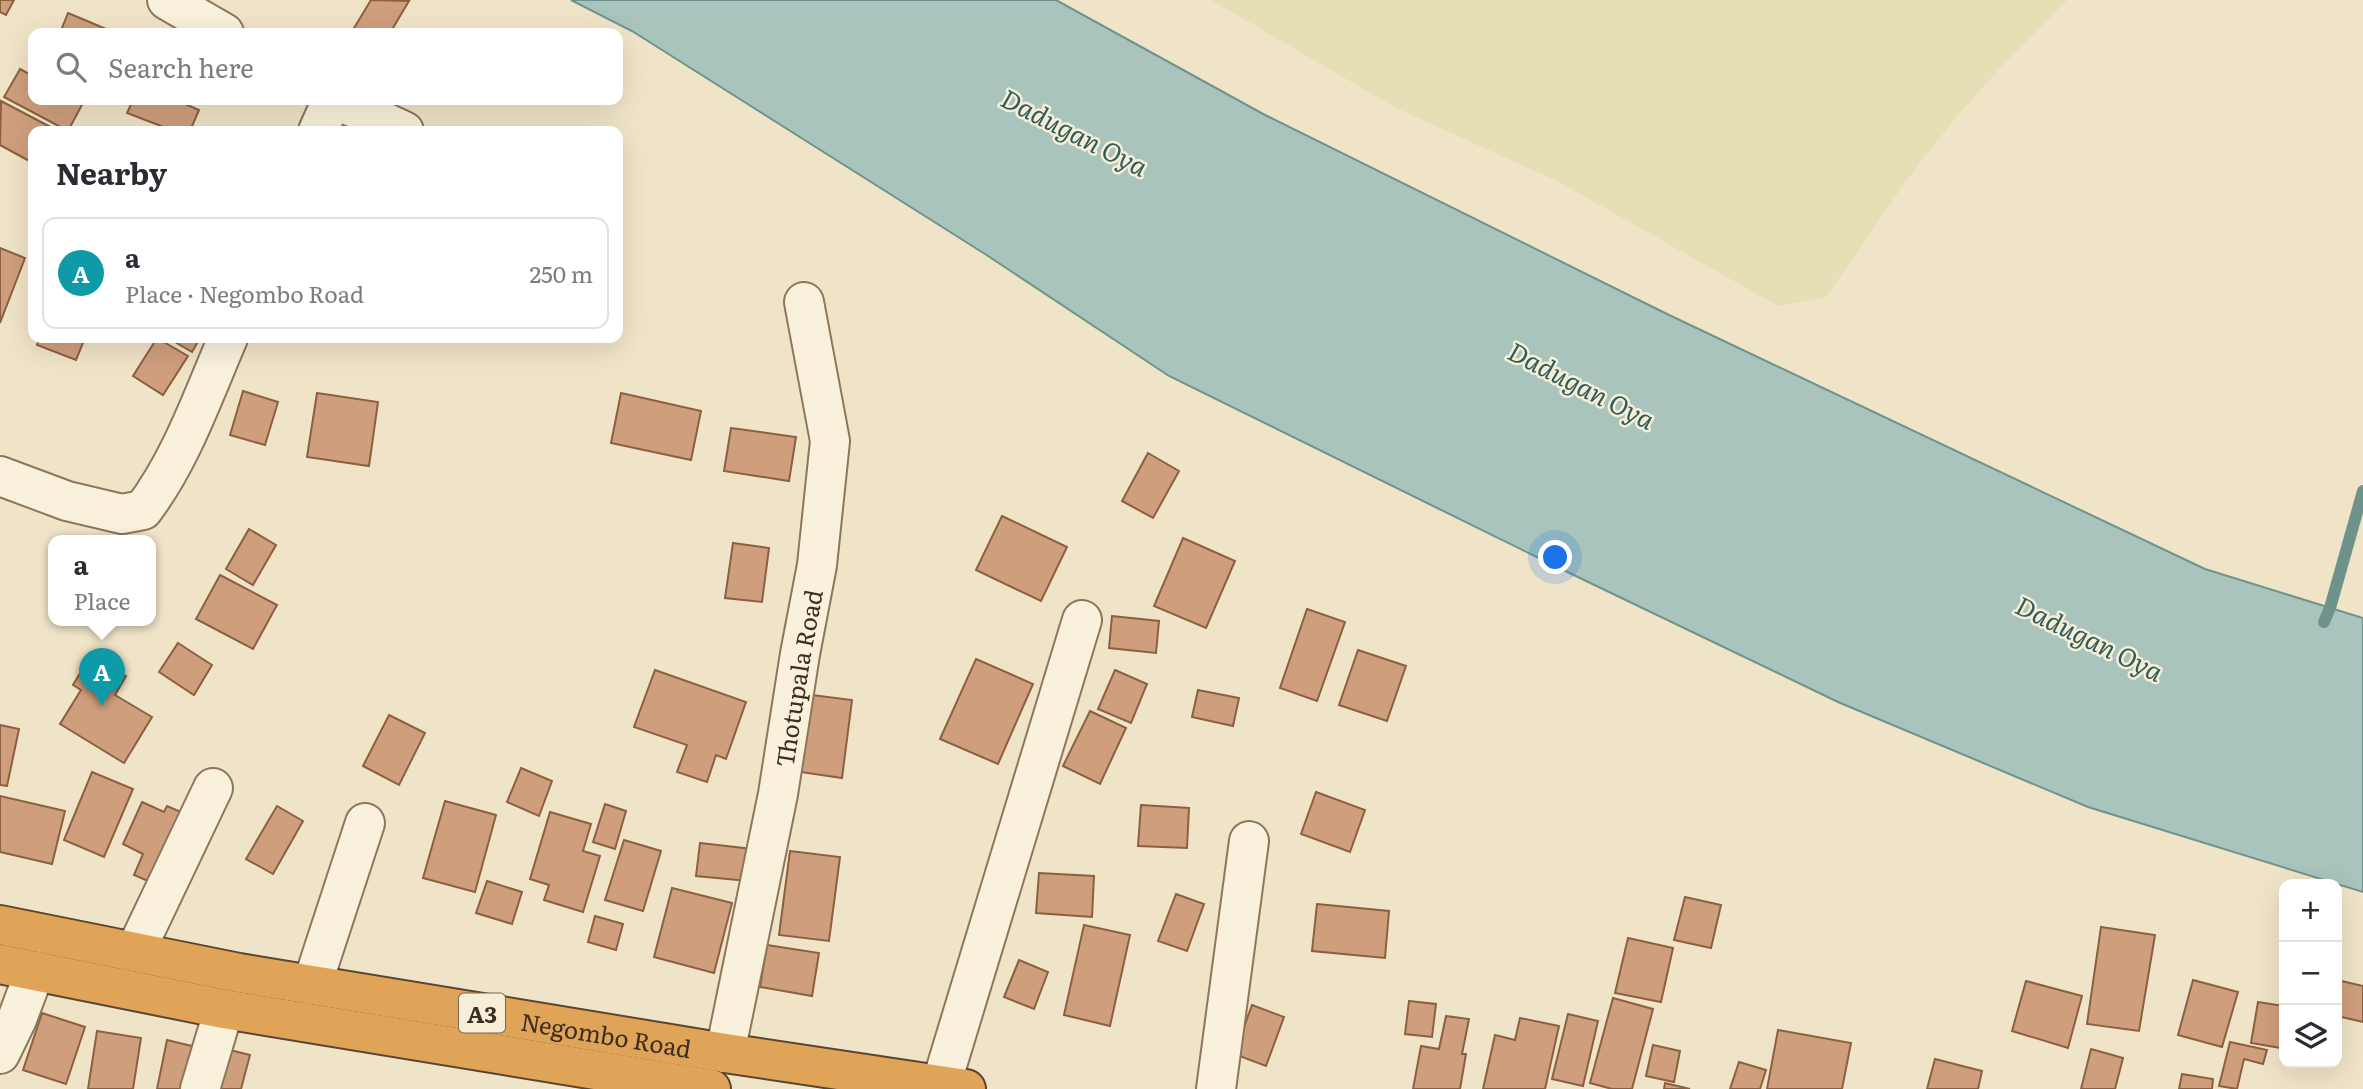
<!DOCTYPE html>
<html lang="en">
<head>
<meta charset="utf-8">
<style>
	:root { --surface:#fff; --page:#f2f2f3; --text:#2b2b33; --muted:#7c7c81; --line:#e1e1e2; --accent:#9e2a2b }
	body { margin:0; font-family:Literata,serif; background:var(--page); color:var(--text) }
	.controls { position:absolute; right:21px; bottom:21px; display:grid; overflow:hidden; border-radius:14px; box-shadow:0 7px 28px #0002 }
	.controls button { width:63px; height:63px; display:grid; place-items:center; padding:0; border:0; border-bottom:2px solid var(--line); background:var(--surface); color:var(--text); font:35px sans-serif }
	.you { position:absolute; left:1556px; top:558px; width:24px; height:24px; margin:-18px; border:5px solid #fff; border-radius:50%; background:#1a73e8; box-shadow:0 0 0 10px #1a73e833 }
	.badge { display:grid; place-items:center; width:46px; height:46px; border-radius:50%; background:var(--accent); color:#fff; font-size:23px; font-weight:700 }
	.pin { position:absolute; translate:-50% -58px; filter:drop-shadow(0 2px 4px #0008) }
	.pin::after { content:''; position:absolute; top:37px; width:24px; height:21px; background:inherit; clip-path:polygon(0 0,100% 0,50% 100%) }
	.popup { position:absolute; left:48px; top:535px; width:108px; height:91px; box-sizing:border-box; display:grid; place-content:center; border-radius:14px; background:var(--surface); filter:drop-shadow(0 2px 5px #0005); font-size:23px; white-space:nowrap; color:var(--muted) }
	.popup b { font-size:26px; color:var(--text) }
	.popup::after { content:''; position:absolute; left:50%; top:100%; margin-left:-14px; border:14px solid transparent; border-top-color:var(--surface) }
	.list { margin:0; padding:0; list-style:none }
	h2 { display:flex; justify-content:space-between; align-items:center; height:91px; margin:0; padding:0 28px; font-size:30px }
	h2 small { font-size:23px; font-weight:400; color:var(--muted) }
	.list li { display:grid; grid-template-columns:46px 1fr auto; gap:21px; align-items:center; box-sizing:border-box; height:112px; margin:0 14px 14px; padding:0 14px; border:2px solid var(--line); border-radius:14px }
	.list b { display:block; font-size:26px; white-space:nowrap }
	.list p { margin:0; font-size:23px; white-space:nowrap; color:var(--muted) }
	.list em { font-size:23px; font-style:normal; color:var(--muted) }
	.icon { flex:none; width:38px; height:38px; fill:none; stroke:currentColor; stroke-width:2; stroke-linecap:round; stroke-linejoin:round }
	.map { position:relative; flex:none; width:2363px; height:1089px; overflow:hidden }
	.search { position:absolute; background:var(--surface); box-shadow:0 7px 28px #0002; left:28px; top:28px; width:595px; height:77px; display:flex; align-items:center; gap:18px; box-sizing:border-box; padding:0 24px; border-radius:14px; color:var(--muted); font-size:26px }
	.panel { position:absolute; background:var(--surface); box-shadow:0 7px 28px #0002; left:28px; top:126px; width:595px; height:217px; border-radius:14px }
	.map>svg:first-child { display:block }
	.farmland { fill:#e6deb5 }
	.water { fill:#a9c4bc; stroke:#6f938a; stroke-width:2 }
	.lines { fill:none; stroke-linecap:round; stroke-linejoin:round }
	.stream { stroke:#6f938a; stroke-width:12 }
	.building { fill:#cf9f7d; stroke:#8d5f41; stroke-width:2 }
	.minor-casing { stroke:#8d765c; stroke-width:42 }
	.highway-casing { stroke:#5b4430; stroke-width:42 }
	.minor { stroke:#faf1dc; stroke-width:38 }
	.highway { stroke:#e0a458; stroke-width:38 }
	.labels { text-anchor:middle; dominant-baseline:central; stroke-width:5; stroke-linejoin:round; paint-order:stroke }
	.shield { fill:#f7eed8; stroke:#756857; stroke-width:2 }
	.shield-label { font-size:23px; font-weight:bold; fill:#3d2e20 }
	.street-label { font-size:24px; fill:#3d2e20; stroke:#f7eed8 }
	.water-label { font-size:26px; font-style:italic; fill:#2f5d5a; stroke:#f7eed8 }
</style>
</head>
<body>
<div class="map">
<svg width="2363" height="1089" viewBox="0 0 2363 1089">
	<rect width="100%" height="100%" fill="#f0e4c8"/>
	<polygon class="farmland" points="1211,0 2067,0 2000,68 1952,122 1909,177 1826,297 1778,306 1559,182 1396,108"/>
	<polygon class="water" points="571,0 1056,0 1265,115 1667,314 2205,569 2363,618 2363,892 2088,807 1838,702 1557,567 1169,376 985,254 632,31"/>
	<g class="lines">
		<polyline class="stream" points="2324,622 2330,608 2363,491"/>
	</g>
	<g class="building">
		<polygon points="0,0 14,0 6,15 0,12"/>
		<polygon points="371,0 409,1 390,33 351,33"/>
		<polygon points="68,13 111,31 110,33 60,33"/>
		<polygon points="20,69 33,76 33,100 77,100 83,103 68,131 4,97"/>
		<polygon points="133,100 176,100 199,110 190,131 174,131 127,113"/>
		<polygon points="1,101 58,131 33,131 33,163 0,145"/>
		<polygon points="0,248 25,258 0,323"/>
		<polygon points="39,338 85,338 76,360 37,345"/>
		<polygon points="157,338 188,356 163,395 133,376"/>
		<polygon points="168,338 200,338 192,352"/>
		<polygon points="243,391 278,402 265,445 230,435"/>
		<polygon points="317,393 378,402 369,466 307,457"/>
		<polygon points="621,393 701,411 691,460 611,443"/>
		<polygon points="731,428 796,437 789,481 724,471"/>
		<polygon points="1148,453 1179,471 1153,518 1122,501"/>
		<polygon points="1002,516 1067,547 1041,601 976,570"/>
		<polygon points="249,529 276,545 253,585 226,569"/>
		<polygon points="1183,538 1235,561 1206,628 1154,606"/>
		<polygon points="733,543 769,548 762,602 725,598"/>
		<polygon points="220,575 277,605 253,649 196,619"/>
		<polygon points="1307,609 1345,622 1317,701 1280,688"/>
		<polygon points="1112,616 1159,621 1156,653 1109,648"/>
		<polygon points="178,643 212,665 194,695 159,672"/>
		<polygon points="1358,650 1406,666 1387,721 1339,705"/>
		<polygon points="91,655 126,676 115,695 152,717 124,763 60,724 81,690 73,685"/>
		<polygon points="976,659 1033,684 998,764 940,739"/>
		<polygon points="655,670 746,702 726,759 716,755 707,782 677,772 687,745 634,727"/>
		<polygon points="1115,670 1147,684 1131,723 1098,709"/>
		<polygon points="1198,690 1239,698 1233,726 1192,717"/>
		<polygon points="804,694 852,700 842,778 794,771"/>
		<polygon points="1090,711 1126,728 1100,784 1063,766"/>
		<polygon points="389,715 425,733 399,785 363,766"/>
		<polygon points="0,725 19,729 7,786 0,785"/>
		<polygon points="521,768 552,781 539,816 507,802"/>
		<polygon points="92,772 133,789 104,857 64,840"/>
		<polygon points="1316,792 1365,810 1350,852 1301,834"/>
		<polygon points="0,796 65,811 52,864 0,852"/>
		<polygon points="445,801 496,815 475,892 423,878"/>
		<polygon points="142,802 164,812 167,806 202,821 171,891 134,875 143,854 123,844"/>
		<polygon points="605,804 626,811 615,849 593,842"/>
		<polygon points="1141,805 1189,808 1187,848 1138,846"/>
		<polygon points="277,806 303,821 273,874 246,859"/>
		<polygon points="550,812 591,824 583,851 600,856 583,912 544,900 549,885 530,879"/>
		<polygon points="624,840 661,851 643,911 605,900"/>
		<polygon points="700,843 752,849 748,881 696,876"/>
		<polygon points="790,851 840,857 829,941 779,935"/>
		<polygon points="1039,873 1094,876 1092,917 1036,913"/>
		<polygon points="487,881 522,892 512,924 476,913"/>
		<polygon points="672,888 732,903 714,973 654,957"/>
		<polygon points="1176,894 1204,904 1187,951 1158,941"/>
		<polygon points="1685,897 1721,905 1711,948 1674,940"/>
		<polygon points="1317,904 1389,911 1385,958 1312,951"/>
		<polygon points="595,916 623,924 616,950 588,942"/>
		<polygon points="1084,925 1130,935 1110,1026 1064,1015"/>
		<polygon points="2101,927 2155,935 2139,1031 2087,1024"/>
		<polygon points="1628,938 1673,948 1661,1002 1615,993"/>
		<polygon points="767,945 819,953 812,996 760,987"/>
		<polygon points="1019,960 1048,972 1034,1009 1004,997"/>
		<polygon points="2193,980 2238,992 2222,1047 2178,1035"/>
		<polygon points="2337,980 2363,986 2363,1022 2337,1016"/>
		<polygon points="2026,981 2082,996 2068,1048 2012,1031"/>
		<polygon points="1613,998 1653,1009 1632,1089 1612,1089 1590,1083"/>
		<polygon points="1409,1001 1436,1004 1432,1037 1405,1034"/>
		<polygon points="2258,1002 2284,1006 2284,1031 2281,1048 2251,1043"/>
		<polygon points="1252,1005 1284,1017 1266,1066 1234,1054"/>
		<polygon points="42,1013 85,1027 66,1084 23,1070"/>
		<polygon points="1568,1014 1598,1021 1583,1086 1552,1079"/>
		<polygon points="1446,1016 1469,1019 1462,1054 1466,1054 1460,1089 1413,1089 1421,1046 1439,1049"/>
		<polygon points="1520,1018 1559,1026 1545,1089 1483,1089 1495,1035 1515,1040"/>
		<polygon points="1778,1030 1851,1043 1842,1089 1767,1089"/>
		<polygon points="97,1031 141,1038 133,1089 88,1089"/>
		<polygon points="167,1040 196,1047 187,1089 157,1089"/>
		<polygon points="2230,1042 2267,1050 2263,1064 2244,1059 2237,1089 2219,1086"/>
		<polygon points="1653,1045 1680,1051 1674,1082 1646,1076"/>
		<polygon points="222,1048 250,1055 241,1089 211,1089"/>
		<polygon points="2091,1049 2123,1058 2115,1089 2081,1089"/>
		<polygon points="1935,1059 1982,1071 1978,1089 1927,1089"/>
		<polygon points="1739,1062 1766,1070 1760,1089 1730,1089"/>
		<polygon points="2182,1074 2213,1079 2212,1089 2179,1089"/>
		<polygon points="1665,1083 1690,1089 1664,1089"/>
	</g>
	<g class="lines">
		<g class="minor-casing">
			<g id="minor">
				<polyline points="167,0 224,33"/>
				<polyline points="337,100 404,131"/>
				<polyline points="318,131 332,100"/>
				<path d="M0 476 67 501 122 514 143 510C181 460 203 396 228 338"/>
				<polyline points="135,952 213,788"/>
				<polyline points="312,985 365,823"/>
				<path id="s1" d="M725 1053 778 794 800 654 817 565 830 441 804 302"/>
				<polyline points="0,1054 17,1019 35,971"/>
				<polyline points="941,1085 1082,620"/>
				<polyline points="200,1089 224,1009"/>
				<polyline points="1216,1089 1249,841"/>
			</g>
		</g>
		<g class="highway-casing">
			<g id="highway">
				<path id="s2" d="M0 925 239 973 725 1053 966 1089"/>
				<polyline points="0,964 224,1009 711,1089"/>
			</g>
		</g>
		<use href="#minor" class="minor"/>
		<use href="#highway" class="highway"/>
	</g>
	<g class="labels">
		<rect class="shield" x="459" y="993.5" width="46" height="39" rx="5"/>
		<g class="shield-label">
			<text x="482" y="1013">A3</text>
		</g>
		<g class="street-label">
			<text stroke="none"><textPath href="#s1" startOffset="382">Thotupala Road</textPath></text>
			<text stroke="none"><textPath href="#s2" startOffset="616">Negombo Road</textPath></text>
		</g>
		<g class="water-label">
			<text transform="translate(1075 131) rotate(27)">Dadugan Oya</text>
			<text transform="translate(1582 384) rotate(27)">Dadugan Oya</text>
			<text transform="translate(2090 637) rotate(26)">Dadugan Oya</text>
		</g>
	</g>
</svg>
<div class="controls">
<button>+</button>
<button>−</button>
<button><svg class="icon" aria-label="layers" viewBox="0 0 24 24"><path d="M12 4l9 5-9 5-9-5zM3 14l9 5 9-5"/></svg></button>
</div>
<div class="you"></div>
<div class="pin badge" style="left:102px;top:706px;background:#0f9aa8">A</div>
<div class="popup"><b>a</b>Place</div>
<div class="search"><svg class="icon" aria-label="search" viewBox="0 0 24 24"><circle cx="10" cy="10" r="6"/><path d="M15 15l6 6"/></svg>Search here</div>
<section class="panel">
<h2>Nearby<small></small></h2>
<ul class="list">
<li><span class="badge" style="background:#0f9aa8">A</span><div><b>a</b><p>Place · Negombo Road</p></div><em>250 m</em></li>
</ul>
</section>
</div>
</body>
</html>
